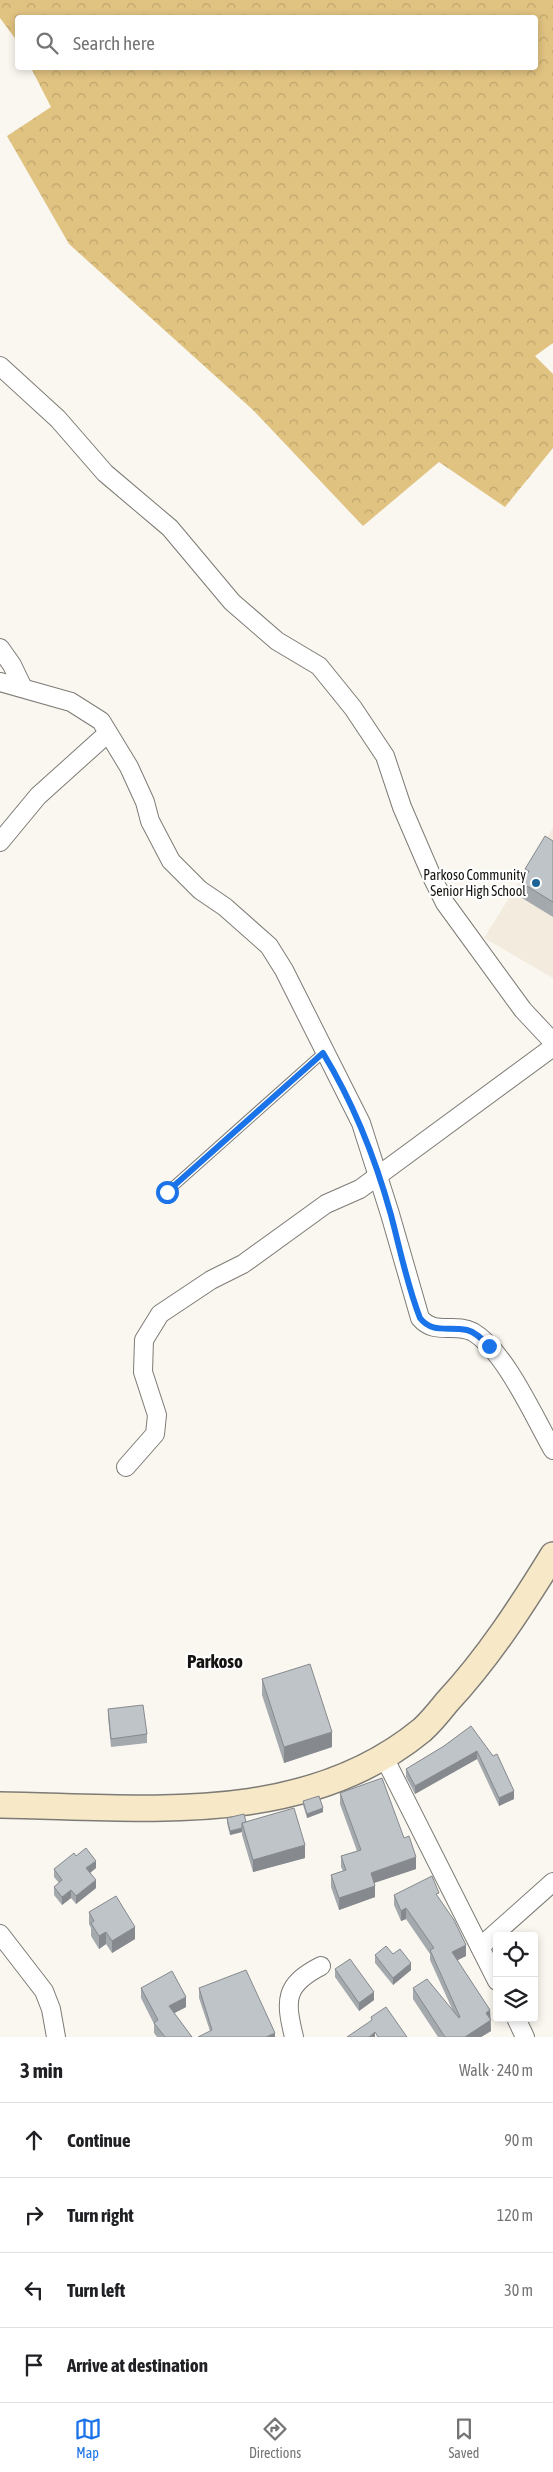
<!DOCTYPE html>
<html lang="en">
<head>
<meta charset="utf-8">
<style>
	:root { --surface:#fff; --page:#f2f2f2; --text:#202124; --muted:#757577; --line:#e0e0e0; --accent:#1a73e8 }
	body { margin:0; font-family:"Asap Condensed",sans-serif; background:var(--page); color:var(--text) }
	.controls { position:absolute; right:15px; bottom:15px; display:grid; overflow:hidden; border-radius:5px; box-shadow:0 2px 8px #0003 }
	.controls button { width:45px; height:45px; display:grid; place-items:center; padding:0; border:0; border-bottom:1px solid var(--line); background:var(--surface); color:var(--text); font:25px sans-serif }
	.stop { position:absolute; width:15px; height:15px; margin:-11px; border:4px solid #1a73e8; border-radius:50%; background:#fff }
	.stop.end { background:#1a73e8; border-color:#fff; box-shadow:0 1px 5px #0008 }
	.list { margin:0; padding:0; list-style:none }
	h2 { display:flex; justify-content:space-between; align-items:center; height:65px; margin:0; padding:0 20px; font-size:21px }
	h2 small { font-size:16px; font-weight:400; color:var(--muted) }
	.list li { display:grid; grid-template-columns:32px 1fr auto; gap:15px; align-items:center; box-sizing:border-box; height:75px; padding:0 20px; border-top:1px solid var(--line) }
	.list b { display:block; font-size:19px; white-space:nowrap }
	.list em { font-size:16px; font-style:normal; color:var(--muted) }
	.icon { flex:none; width:28px; height:28px; fill:none; stroke:currentColor; stroke-width:2; stroke-linecap:round; stroke-linejoin:round }
	.map { position:relative; flex:none; width:553px; height:2037px; overflow:hidden }
	.search { position:absolute; background:var(--surface); box-shadow:0 2px 8px #0003; left:15px; right:15px; top:15px; height:55px; display:flex; align-items:center; gap:12px; box-sizing:border-box; padding:0 18px; border-radius:5px; color:var(--muted); font-size:19px }
	.sheet { height:365px; background:var(--surface) }
	nav { display:flex; justify-content:space-around; align-items:center; box-sizing:border-box; height:70px; border-top:1px solid var(--line); background:var(--surface); font-size:14px; color:var(--muted) }
	nav a { display:grid; justify-items:center; gap:2px }
	nav .on { color:var(--accent) }
	.map>svg:first-child { display:block }
	.built { fill:#f2ebde }
	.forest { fill:url(#forest-crowns) }
	.lines { fill:none; stroke-linecap:round; stroke-linejoin:round }
	.lane-casing { stroke:#7d7b75; stroke-width:11 }
	.street-casing { stroke:#7d7b75; stroke-width:20 }
	.secondary-casing { stroke:#7d7b75; stroke-width:28 }
	.lane { stroke:#fff; stroke-width:9 }
	.street { stroke:#fff; stroke-width:18 }
	.secondary { stroke:#f7e9c8; stroke-width:25 }
	.wall { fill:#a4a9ad }
	.shaded-wall { fill:#86898d }
	.building { fill:#bfc4c9; stroke:#86898d }
	.route { stroke:#1a73e8; stroke-width:6 }
	.poi-dot { fill:#1c6498; stroke:#fff; stroke-width:2 }
	.labels { text-anchor:middle; dominant-baseline:central; stroke-width:4.5; stroke-linejoin:round; paint-order:stroke }
	.poi-label { font-size:14px; fill:#141311; stroke:#fff; text-anchor:end }
	.district-label { font-size:19px; font-weight:bold; fill:#141311; stroke:#fff }
</style>
</head>
<body>
<div class="map">
<svg width="553" height="2037" viewBox="0 0 553 2037">
	<defs>
		<pattern id="forest-crowns" width="20" height="18" patternUnits="userSpaceOnUse" patternTransform="scale(1.25)"><rect width="20" height="18" fill="#e0c281"/><path d="M2 6a3 3 0 1 1 6 0M12 15a3 3 0 1 1 6 0" fill="none" stroke="#bfa66e"/></pattern>
	</defs>
	<rect width="100%" height="100%" fill="#faf7f0"/>
	<polygon class="built" points="553,828 553,978 484,938"/>
	<polygon class="forest" points="0,0 553,0 553,343 535,356 553,374 553,448 505,507 439,462 363,526 253,410 69,244 7,136 51,107 31,68 536,68 536,18 18,18 17,41 0,18"/>
	<g class="lines">
		<g class="lane-casing">
			<polyline id="lane" points="167,1192 323,1053"/>
		</g>
		<g class="street-casing">
			<g id="street">
				<polyline points="0,366 58,419 105,473 170,528 232,602 277,641 319,666 353,708 385,756 402,807 433,879 445,903 523,1010 553,1042"/>
				<polyline points="0,648 12,665 23,688"/>
				<path d="M0 682 71 702 101 721 129 767 145 802 150 821 171 861 200 890 225 907 269 946 284 970 361 1123 390 1214 420 1318C435 1336 455 1322 473 1332 505 1351 534 1417 553 1450"/>
				<polyline points="0,842 38,796 108,733"/>
				<polyline points="126,1467 155,1434 157,1415 143,1372 144,1340 160,1314 211,1280 243,1264 326,1204 360,1189 553,1047"/>
				<polyline points="384,1757 497,1981"/>
				<polyline points="0,1934 44,1991 51,2009 56,2037"/>
				<polyline points="480,1947 553,1882"/>
				<polyline points="516,2018 525,2037"/>
				<path d="M294 2037C285 2000 284 1985 321 1966"/>
			</g>
		</g>
		<g class="secondary-casing">
			<path id="secondary" d="M0 1805C143 1807 303 1828 422 1730 431 1722 439 1712 447 1702 488 1658 521 1607 553 1555"/>
		</g>
		<use href="#lane" class="lane"/>
		<use href="#street" class="street"/>
		<use href="#secondary" class="secondary"/>
	</g>
	<g class="wall">
		<polygon points="553,841 553,917 522,898 522,883 525,879 525,869"/>
		<polygon points="262,1679 332,1747 284,1763 262,1695"/>
		<polygon points="108,1709 147,1734 147,1743 111,1747 108,1717"/>
		<polygon points="471,1726 514,1799 499,1806 477,1759 415,1794 406,1777 406,1769 444,1746"/>
		<polygon points="340,1793 404,1838 416,1869 374,1883 375,1897 339,1910 331,1887 331,1875 343,1871 341,1867 341,1856 357,1851 340,1804"/>
		<polygon points="303,1801 323,1812 307,1818 303,1805"/>
		<polygon points="227,1818 246,1822 305,1858 253,1872 242,1835 242,1832 230,1835 227,1823"/>
		<polygon points="76,1856 96,1868 90,1873 96,1888 76,1904 71,1898 62,1905 54,1895 54,1887 59,1883 54,1877 54,1869"/>
		<polygon points="394,1895 439,1898 466,1956 457,1960 490,2010 491,2031 481,2037 438,2037 413,1999 413,1988 453,2011 430,1960 430,1954 406,1919 401,1921 394,1905"/>
		<polygon points="89,1912 135,1939 112,1953 106,1944 99,1949 91,1936 91,1928 89,1924"/>
		<polygon points="393,1954 411,1970 393,1985 375,1963 375,1955"/>
		<polygon points="335,1969 374,2000 359,2011 335,1977"/>
		<polygon points="141,1988 186,2007 174,2013 192,2037 157,2037 154,2033 154,2024 141,1998"/>
		<polygon points="199,1988 275,2037 210,2031 199,1998"/>
	</g>
	<g class="shaded-wall">
		<polygon points="332,1732 332,1747 284,1763 284,1747"/>
		<polygon points="477,1751 477,1759 415,1794 415,1786"/>
		<polygon points="514,1791 514,1799 499,1806 499,1798"/>
		<polygon points="323,1808 323,1812 307,1818 307,1814"/>
		<polygon points="242,1828 242,1832 230,1835 230,1831"/>
		<polygon points="305,1845 305,1858 253,1872 253,1860"/>
		<polygon points="416,1857 416,1869 371,1884 371,1873"/>
		<polygon points="96,1861 96,1868 86,1876 86,1868"/>
		<polygon points="96,1880 96,1888 76,1904 76,1896"/>
		<polygon points="375,1886 375,1897 339,1910 339,1898"/>
		<polygon points="71,1890 71,1898 62,1905 62,1897"/>
		<polygon points="406,1908 406,1919 401,1921 401,1911"/>
		<polygon points="135,1927 135,1939 112,1953 112,1941"/>
		<polygon points="106,1932 106,1944 99,1949 99,1936"/>
		<polygon points="466,1945 466,1956 452,1963 452,1952"/>
		<polygon points="411,1963 411,1970 393,1985 393,1978"/>
		<polygon points="374,1992 374,2000 359,2011 359,2003"/>
		<polygon points="186,1997 186,2007 169,2016 169,2006"/>
		<polygon points="490,2010 491,2031 481,2037 465,2037 486,2013"/>
		<polygon points="375,2032 375,2037 369,2037"/>
		<polygon points="275,2033 275,2037 266,2037"/>
	</g>
	<g class="building">
		<polygon points="545,836 553,841 553,902 522,883 529,871 525,869"/>
		<polygon points="310,1664 332,1732 284,1747 262,1679"/>
		<polygon points="143,1705 147,1734 111,1739 108,1709"/>
		<polygon points="471,1726 493,1756 497,1754 514,1791 499,1798 477,1751 415,1786 406,1769 444,1746"/>
		<polygon points="382,1778 404,1838 409,1836 416,1857 371,1873 375,1886 339,1898 331,1875 346,1870 341,1856 361,1850 340,1793"/>
		<polygon points="319,1796 323,1808 307,1814 303,1801"/>
		<polygon points="294,1808 305,1845 253,1860 242,1823"/>
		<polygon points="244,1814 246,1822 242,1823 242,1828 230,1831 227,1818"/>
		<polygon points="86,1848 96,1861 86,1868 96,1880 76,1896 71,1890 62,1897 54,1887 62,1880 54,1869 74,1853 76,1856"/>
		<polygon points="432,1876 439,1893 436,1894 454,1920 466,1945 452,1952 490,2010 486,2013 491,2020 465,2037 445,2037 413,1988 427,1979 459,2018 460,2017 430,1950 434,1948 406,1908 401,1911 394,1895"/>
		<polygon points="116,1896 135,1927 112,1941 106,1932 99,1936 91,1923 94,1921 89,1912"/>
		<polygon points="386,1946 393,1954 400,1949 411,1963 393,1978 375,1955"/>
		<polygon points="350,1959 374,1992 359,2003 335,1969"/>
		<polygon points="246,1970 275,2033 266,2037 198,2037 212,2030 199,1988"/>
		<polygon points="172,1971 186,1997 169,2006 192,2037 165,2037 154,2023 158,2020 141,1988"/>
		<polygon points="386,2007 407,2037 378,2037 375,2032 369,2037 347,2037 372,2020 371,2017"/>
	</g>
	<g class="lines">
		<path class="route" d="M167 1192 323 1053C354 1104 375 1157 391 1215 400 1249 407 1285 420 1318 432 1334 449 1326 467 1330 476 1332 483 1340 489 1346"/>
	</g>
	<circle class="poi-dot" cx="536" cy="883" r="5"/>
	<g class="labels">
		<g class="poi-label">
			<text x="526" y="875">Parkoso Community<tspan x="526" dy="16">Senior High School</tspan></text>
		</g>
		<g class="district-label">
			<text x="215" y="1661">Parkoso</text>
		</g>
	</g>
</svg>
<div class="controls">
<button><svg class="icon" aria-label="locate" viewBox="0 0 24 24"><circle cx="12" cy="12" r="6"/><path d="M12 2v4M12 18v4M2 12h4M18 12h4"/></svg></button>
<button><svg class="icon" aria-label="layers" viewBox="0 0 24 24"><path d="M12 4l9 5-9 5-9-5zM3 14l9 5 9-5"/></svg></button>
</div>
<div class="stop" style="left:167px;top:1192px"></div>
<div class="stop end" style="left:489px;top:1346px"></div>
<div class="search"><svg class="icon" aria-label="search" viewBox="0 0 24 24"><circle cx="10" cy="10" r="6"/><path d="M15 15l6 6"/></svg>Search here</div>
</div>
<section class="sheet">
<h2>3 min<small>Walk · 240 m</small></h2>
<ul class="list">
<li><svg class="icon" aria-label="ahead" viewBox="0 0 24 24"><path d="M12 20V5M6 11l6-6 6 6"/></svg><div><b>Continue</b></div><em>90 m</em></li>
<li><svg class="icon" aria-label="right" viewBox="0 0 24 24"><path d="M7 20v-9h11M14 6l5 5-5 5"/></svg><div><b>Turn right</b></div><em>120 m</em></li>
<li><svg class="icon" aria-label="left" viewBox="0 0 24 24"><path d="M17 20v-9H6M10 6l-5 5 5 5"/></svg><div><b>Turn left</b></div><em>30 m</em></li>
<li><svg class="icon" aria-label="arrive" viewBox="0 0 24 24"><path d="M6 21V4h12l-3 4 3 4H6"/></svg><div><b>Arrive at destination</b></div></li>
</ul>
</section>
<nav>
<a class="on"><svg class="icon" aria-label="map" viewBox="0 0 24 24"><path d="M3 6l6-2 6 2 6-2v14l-6 2-6-2-6 2zM9 4v14M15 6v14"/></svg>Map</a>
<a><svg class="icon" aria-label="directions" viewBox="0 0 24 24"><path d="M12 3l9 9-9 9-9-9zM9 14v-3h6M13 9l2 2-2 2"/></svg>Directions</a>
<a><svg class="icon" aria-label="saved" viewBox="0 0 24 24"><path d="M7 4h10v16l-5-4-5 4z"/></svg>Saved</a>
</nav>
</body>
</html>
